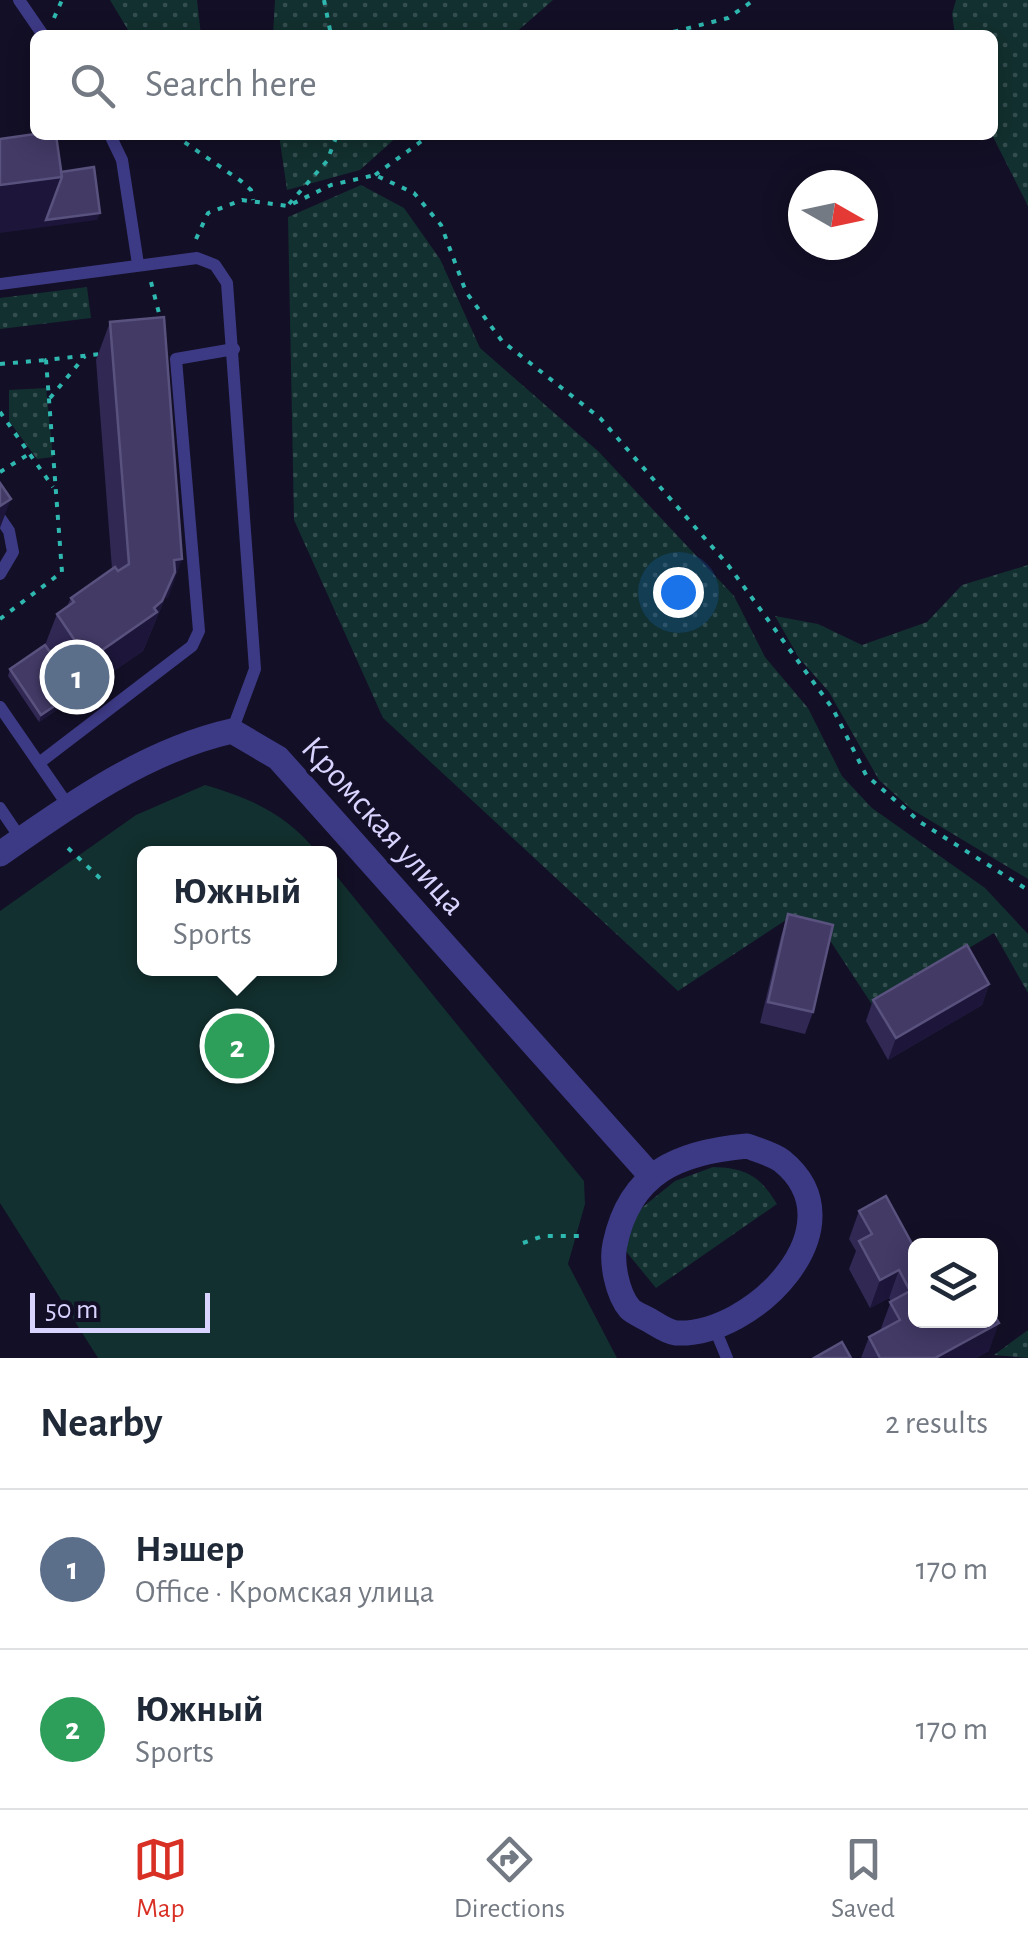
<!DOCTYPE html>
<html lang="en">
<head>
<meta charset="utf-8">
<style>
	:root { --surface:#fff; --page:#f2f2f3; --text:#1f2937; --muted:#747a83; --line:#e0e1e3; --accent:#d93025 }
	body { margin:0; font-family:"Alegreya Sans",sans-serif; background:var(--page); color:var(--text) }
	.controls { position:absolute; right:30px; bottom:30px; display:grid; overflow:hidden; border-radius:15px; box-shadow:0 5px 25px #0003 }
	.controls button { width:90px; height:90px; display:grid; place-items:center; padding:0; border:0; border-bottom:2px solid var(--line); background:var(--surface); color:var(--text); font:50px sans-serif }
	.compass { position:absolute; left:788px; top:170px; width:90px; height:90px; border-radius:50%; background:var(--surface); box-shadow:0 5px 25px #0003; rotate:99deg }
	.scale { position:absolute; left:30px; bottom:25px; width:180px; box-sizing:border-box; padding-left:10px; border:5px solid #d9d4ff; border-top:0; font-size:28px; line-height:35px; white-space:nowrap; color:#d9d4ff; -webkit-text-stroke:8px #130f26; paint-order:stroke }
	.you { position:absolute; left:678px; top:592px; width:35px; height:35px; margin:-25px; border:8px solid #fff; border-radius:50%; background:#1a73e8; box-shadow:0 0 0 15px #1a73e833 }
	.badge { display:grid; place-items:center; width:65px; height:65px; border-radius:50%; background:var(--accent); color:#fff; font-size:32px; font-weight:700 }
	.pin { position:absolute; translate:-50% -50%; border:5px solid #fff; box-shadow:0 2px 10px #0006 }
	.popup { position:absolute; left:137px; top:846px; width:200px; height:130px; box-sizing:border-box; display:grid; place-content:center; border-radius:15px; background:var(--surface); filter:drop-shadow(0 2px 8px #0005); font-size:32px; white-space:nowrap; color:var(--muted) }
	.popup b { font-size:38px; color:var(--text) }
	.popup::after { content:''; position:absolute; left:50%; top:100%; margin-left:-20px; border:20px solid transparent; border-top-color:var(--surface) }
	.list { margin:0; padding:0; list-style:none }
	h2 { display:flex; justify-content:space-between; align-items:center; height:130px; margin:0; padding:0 40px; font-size:42px }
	h2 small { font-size:32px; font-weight:400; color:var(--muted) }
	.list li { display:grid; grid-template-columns:65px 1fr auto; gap:30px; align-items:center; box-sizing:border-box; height:160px; padding:0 40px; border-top:2px solid var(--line) }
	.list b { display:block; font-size:38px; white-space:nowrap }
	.list p { margin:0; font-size:32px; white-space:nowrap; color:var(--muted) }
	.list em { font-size:32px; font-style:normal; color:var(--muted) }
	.icon { flex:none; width:55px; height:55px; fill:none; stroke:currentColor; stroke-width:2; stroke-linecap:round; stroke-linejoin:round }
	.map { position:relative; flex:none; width:1028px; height:1358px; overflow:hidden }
	.search { position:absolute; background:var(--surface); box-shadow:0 5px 25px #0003; left:30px; right:30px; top:30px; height:110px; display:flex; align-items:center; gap:25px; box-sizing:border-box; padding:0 35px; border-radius:15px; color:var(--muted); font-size:38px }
	.sheet { height:450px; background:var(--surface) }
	nav { display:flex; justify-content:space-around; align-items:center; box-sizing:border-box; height:140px; border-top:2px solid var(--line); background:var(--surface); font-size:28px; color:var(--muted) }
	nav a { display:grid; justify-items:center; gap:5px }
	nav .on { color:var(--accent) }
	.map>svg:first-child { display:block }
	.grass { fill:url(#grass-dots) }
	.pitch { fill:#12302f }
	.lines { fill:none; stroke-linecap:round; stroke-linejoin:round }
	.path { stroke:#2fb8b0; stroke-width:4; stroke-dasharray:5 8; stroke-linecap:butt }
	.service { stroke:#3d3a85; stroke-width:12 }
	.minor { stroke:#3d3a85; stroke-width:25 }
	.wall { fill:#312854 }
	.shaded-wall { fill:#1d163a }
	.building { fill:#433a66; stroke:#5a527e; stroke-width:2.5 }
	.labels { text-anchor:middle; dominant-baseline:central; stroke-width:8; stroke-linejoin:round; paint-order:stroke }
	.street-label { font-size:35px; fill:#d9d4ff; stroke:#130f26 }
</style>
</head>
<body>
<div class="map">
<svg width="1028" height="1358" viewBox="0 0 1028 1358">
	<defs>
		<pattern id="grass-dots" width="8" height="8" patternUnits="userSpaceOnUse" patternTransform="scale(2.5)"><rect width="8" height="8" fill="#12302f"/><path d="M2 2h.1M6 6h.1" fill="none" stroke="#344d4e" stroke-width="1.8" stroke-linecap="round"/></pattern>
	</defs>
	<rect width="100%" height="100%" fill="#130f26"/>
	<g class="grass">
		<polygon points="110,0 197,0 201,35 131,35"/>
		<polygon points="275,0 553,0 513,35 273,35"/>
		<polygon points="956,0 1028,0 1028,206 992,135 993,35 955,35 952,14"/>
		<polygon points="279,135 399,135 360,170 287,190"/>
		<polygon points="361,185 404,208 440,259 480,348 599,452 734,596 765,657 808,708 842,776 872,808 985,888 1028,934 1028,993 994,933 873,1006 827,936 786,920 678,991 383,718 294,520 288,217"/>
		<polygon points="87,287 91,318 0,329 0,298"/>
		<polygon points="46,388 53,457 37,459 9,421 9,390"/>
		<polygon points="1028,565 1028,879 911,809 879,780 829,692 799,658 775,616 818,624 862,645 927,622 962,585"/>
		<path d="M713 1167C746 1168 760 1176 777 1204L656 1288 624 1249 628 1219 675 1181Z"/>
		<polygon points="1028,1330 1028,1358 994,1355"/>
	</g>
	<path class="pitch" d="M205 785C253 799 286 814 318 853L144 854V968H330V868L584 1181 585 1204 568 1264 617 1358H98L0 1203V911L136 815Z"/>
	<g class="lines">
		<g class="path">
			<polyline points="324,0 331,35"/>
			<polyline points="54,18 62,0"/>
			<polyline points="661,35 728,18 754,0"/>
			<polyline points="174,135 241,181 251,190 253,200"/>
			<polyline points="470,135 487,135"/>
			<polyline points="375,175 430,135"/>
			<polyline points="289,204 327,161 337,135"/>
			<polyline points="196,239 208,213 242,200 288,206 331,185 375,175 414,193 441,225 466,292 502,341 600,418 728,565 833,709 866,775 920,822 1028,890"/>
			<polyline points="151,282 161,321"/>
			<polyline points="0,364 46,360"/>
			<polyline points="50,398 85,356"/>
			<polyline points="0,412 53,487"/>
			<polyline points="0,472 29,454"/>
			<polyline points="0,619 62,572 46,360 100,354"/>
			<polyline points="68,848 103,881"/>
			<polyline points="523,1243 543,1236 583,1236"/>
		</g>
		<g class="service">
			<polyline points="19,0 43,35"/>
			<polyline points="110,135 122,160 138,264"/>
			<polyline points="0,284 197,258 215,265 227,283 255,669 232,731"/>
			<polyline points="0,518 9,531 13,552 0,574"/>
			<polyline points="0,707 69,807"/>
			<polyline points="39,763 192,646 199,631 176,359 234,349"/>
			<polyline points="0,808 21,839"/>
			<polyline points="715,1329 727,1358"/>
		</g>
		<g class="minor">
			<path d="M0 854C71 804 147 750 232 731L278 758 651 1176"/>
			<path d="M747 1146C758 1150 773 1154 782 1161 862 1226 753 1337 676 1333 667 1332 658 1325 649 1320 644 1317 634 1313 630 1309 617 1294 611 1262 615 1244 630 1172 679 1152 747 1146Z"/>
		</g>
	</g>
	<g class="wall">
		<polygon points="110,322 168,598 165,598 143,651 39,722 8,676 10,669 45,645 57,614 67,606 71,598 112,569 96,360"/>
		<polygon points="788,914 813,1012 805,1034 760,1023 781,936"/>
		<polygon points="989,984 982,1005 888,1060 866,1021 873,1000"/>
		<polygon points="859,1211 916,1251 916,1320 989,1351 976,1358 861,1358 869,1337 880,1331 891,1301 889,1298 870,1308 849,1269 856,1251 849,1239"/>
	</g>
	<g class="shaded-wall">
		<polygon points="62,177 100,213 97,220 0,233 0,185"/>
		<polygon points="11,499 0,528 0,506"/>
		<polygon points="182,559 168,598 165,598 143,651 39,722 41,715 77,691 88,660 174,560"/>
		<polygon points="989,984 982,1005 888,1060 896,1038"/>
		<polygon points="899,1270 889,1298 870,1308 880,1280"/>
		<polygon points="999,1323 989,1351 976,1358 935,1358"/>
	</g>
	<g class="building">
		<polygon points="35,134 56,135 62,177 0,185 0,139"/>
		<polygon points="94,167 100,213 46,220 62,177 61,172"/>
		<polygon points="164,317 182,559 174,560 175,572 162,601 154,608 157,612 88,660 57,614 74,602 71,598 115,567 118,571 129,564 110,322"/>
		<polygon points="0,483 11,499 0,506"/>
		<polygon points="45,645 77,691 41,715 10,669"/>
		<polygon points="788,914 833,925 813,1012 768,1002"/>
		<polygon points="967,945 989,984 896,1038 873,1000"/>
		<polygon points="886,1196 916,1251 916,1320 990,1320 990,1308 999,1323 935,1358 880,1358 869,1337 900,1320 890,1302 910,1291 899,1270 880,1280 859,1241 872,1234 859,1211"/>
		<polygon points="842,1342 851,1358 814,1358"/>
	</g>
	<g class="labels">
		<g class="street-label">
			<text transform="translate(383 826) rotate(48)">Кромская улица</text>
		</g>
	</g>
</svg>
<div class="controls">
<button><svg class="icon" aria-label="layers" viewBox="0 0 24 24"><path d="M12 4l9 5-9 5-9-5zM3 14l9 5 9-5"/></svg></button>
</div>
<svg class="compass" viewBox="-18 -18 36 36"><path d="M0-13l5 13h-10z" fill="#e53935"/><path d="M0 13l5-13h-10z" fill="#747a83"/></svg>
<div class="scale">50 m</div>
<div class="you"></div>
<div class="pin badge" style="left:77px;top:677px;background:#5c6f8a">1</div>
<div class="pin badge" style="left:237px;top:1046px;background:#2e9e5b">2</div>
<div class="popup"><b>Южный</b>Sports</div>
<div class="search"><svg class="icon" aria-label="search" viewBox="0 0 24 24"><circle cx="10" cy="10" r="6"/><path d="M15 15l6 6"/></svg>Search here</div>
</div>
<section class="sheet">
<h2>Nearby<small>2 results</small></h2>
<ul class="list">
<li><span class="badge" style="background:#5c6f8a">1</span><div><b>Нэшер</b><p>Office · Кромская улица</p></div><em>170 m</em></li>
<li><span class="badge" style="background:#2e9e5b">2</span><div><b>Южный</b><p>Sports</p></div><em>170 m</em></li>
</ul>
</section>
<nav>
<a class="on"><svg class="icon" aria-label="map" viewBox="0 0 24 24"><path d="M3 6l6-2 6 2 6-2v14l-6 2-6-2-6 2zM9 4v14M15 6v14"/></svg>Map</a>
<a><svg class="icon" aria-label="directions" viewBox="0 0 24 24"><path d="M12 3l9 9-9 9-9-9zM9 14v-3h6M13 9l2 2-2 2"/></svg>Directions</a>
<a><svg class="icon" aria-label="saved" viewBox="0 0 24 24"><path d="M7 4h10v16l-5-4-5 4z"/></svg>Saved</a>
</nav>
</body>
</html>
